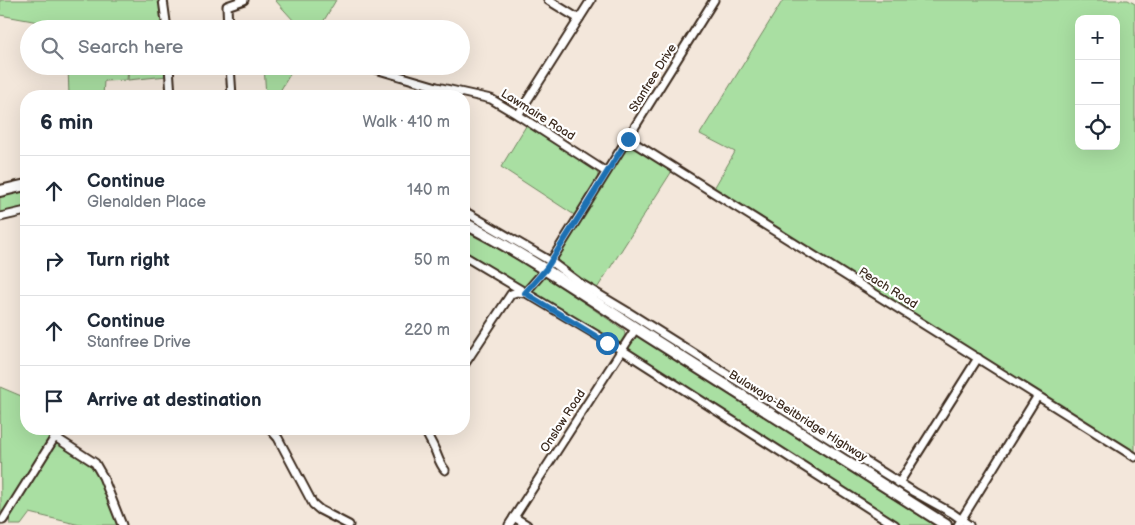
<!DOCTYPE html>
<html lang="en">
<head>
<meta charset="utf-8">
<style>
	:root { --surface:#fff; --page:#f2f2f3; --text:#1f2937; --muted:#747a83; --line:#e0e1e3 }
	body { margin:0; font-family:"Balsamiq Sans",sans-serif; background:var(--page); color:var(--text) }
	.controls { position:absolute; right:15px; top:15px; display:grid; overflow:hidden; border-radius:10px; box-shadow:0 5px 20px #0002 }
	.controls button { width:45px; height:45px; display:grid; place-items:center; padding:0; border:0; border-bottom:1px solid var(--line); background:var(--surface); color:var(--text); font:25px sans-serif }
	.stop { position:absolute; width:15px; height:15px; margin:-11px; border:4px solid #1f6fb2; border-radius:50%; background:#fff }
	.stop.end { background:#1f6fb2; border-color:#fff; box-shadow:0 1px 5px #0008 }
	.list { margin:0; padding:0; list-style:none }
	h2 { display:flex; justify-content:space-between; align-items:center; height:65px; margin:0; padding:0 20px; font-size:21px }
	h2 small { font-size:16px; font-weight:400; color:var(--muted) }
	.list li { display:grid; grid-template-columns:32px 1fr auto; gap:15px; align-items:center; box-sizing:border-box; height:70px; padding:0 20px; border-top:1px solid var(--line) }
	.list b { display:block; font-size:19px; white-space:nowrap }
	.list p { margin:0; font-size:16px; white-space:nowrap; color:var(--muted) }
	.list em { font-size:16px; font-style:normal; color:var(--muted) }
	.icon { flex:none; width:28px; height:28px; fill:none; stroke:currentColor; stroke-width:2; stroke-linecap:round; stroke-linejoin:round }
	.map { position:relative; flex:none; width:1135px; height:525px; overflow:hidden }
	.search { position:absolute; background:var(--surface); box-shadow:0 5px 20px #0002; left:20px; top:20px; width:450px; height:55px; display:flex; align-items:center; gap:12px; box-sizing:border-box; padding:0 18px; border-radius:28px; color:var(--muted); font-size:19px }
	.panel { position:absolute; background:var(--surface); box-shadow:0 5px 20px #0002; left:20px; top:90px; width:450px; height:345px; border-radius:20px }
	.map>svg:first-child { display:block }
	.green { fill:#a9dfa2; stroke:#728460; fill-rule:evenodd }
	.lines { fill:none; stroke-linecap:round; stroke-linejoin:round }
	.minor-casing { stroke:#3b2a1e; stroke-width:11 }
	.highway-casing { stroke:#3b2a1e; stroke-width:14 }
	.minor { stroke:#fff; stroke-width:7 }
	.highway { stroke:#fff; stroke-width:10 }
	.route { stroke:#1f6fb2; stroke-width:6 }
	.labels { text-anchor:middle; dominant-baseline:central; stroke-width:4.5; stroke-linejoin:round; paint-order:stroke }
	.street-label { font-size:12px; fill:#3b2a1e; stroke:#fff }
</style>
</head>
<body>
<div class="map">
<svg width="1135" height="525" viewBox="0 0 1135 525">
	<rect width="100%" height="100%" fill="#f3e7db"/>
	<filter id="ink" filterUnits="userSpaceOnUse"><feTurbulence type="fractalNoise" baseFrequency=".02" numOctaves="2"/><feDisplacementMap in="SourceGraphic" scale="10" xChannelSelector="R" yChannelSelector="G"/><feConvolveMatrix kernelMatrix="1 2 1 2 8 2 1 2 1" color-interpolation-filters="sRGB"/></filter>
	<g filter="url(#ink)">
		<g class="green">
			<polygon points="0,0 161,0 165,29 134,29 134,22 96,25 134,23 133,29 66,29 66,27 0,15"/>
			<polygon points="275,0 336,0 319,29 287,29 294,21"/>
			<path d="M783 0H1128L1135 4V453L713 190 735 152 700 134ZM1079 19H1116V146H1079Z"/>
			<polygon points="68,66 128,66 127,80 104,81 103,96 69,96"/>
			<polygon points="129,66 167,66 167,76 128,80"/>
			<polygon points="264,66 295,66 277,96 266,96"/>
			<polygon points="526,126 594,169 598,174 597,181 576,216 501,167"/>
			<polygon points="634,148 672,171 596,290 556,263 556,258 621,154 627,149"/>
			<polygon points="26,190 26,210 0,216 0,197"/>
			<polygon points="464,231 508,254 537,272 536,278 523,290 464,255"/>
			<polygon points="546,277 624,330 625,335 618,346 529,293 542,278"/>
			<polygon points="634,334 934,525 898,525 623,350"/>
			<polygon points="0,387 26,398 26,429 57,429 1,515"/>
			<polygon points="55,443 59,443 92,463 98,471 118,525 80,525 30,513 21,525 10,525 9,516"/>
		</g>
		<g class="lines">
			<g class="minor-casing">
				<g id="minor">
					<polyline points="163,0 167,29"/>
					<polyline points="548,0 579,19"/>
					<polyline points="228,29 227,6 244,0"/>
					<polyline points="169,66 171,96"/>
					<polyline points="230,66 232,96"/>
					<polyline points="365,66 437,87 491,99 518,115 606,172"/>
					<polyline points="518,115 591,0"/>
					<polyline points="628,139 1135,457"/>
					<polyline points="464,211 550,261 578,282 628,312 914,492 952,513 969,525"/>
					<polyline points="0,217 26,211"/>
					<polyline points="464,256 622,350 895,525"/>
					<polyline points="464,365 511,294 517,292 525,293 546,269 714,0"/>
					<polyline points="270,429 278,438 313,504 320,510 349,525"/>
					<path d="M425 429C427 436 431 441 434 448 438 456 439 463 445 470"/>
					<polyline points="55,437 95,463 103,477 122,525"/>
					<polyline points="899,483 978,358"/>
					<polyline points="514,517 527,525"/>
					<polyline points="3,520 60,429"/>
					<polyline points="509,525 636,328"/>
					<polyline points="958,525 1037,397"/>
				</g>
			</g>
			<g class="highway-casing">
				<g id="highway">
					<polyline points="0,191 26,185"/>
					<path d="M464 223C528 256 587 297 648 336 747 399 847 462 946 525"/>
				</g>
			</g>
			<use href="#minor" class="minor"/>
			<use href="#highway" class="highway"/>
		</g>
	</g>
	<g class="lines" filter="url(#ink)">
		<polyline class="route" points="607,343 525,293 546,269 628,139"/>
	</g>
	<g class="labels">
		<g class="street-label">
			<text transform="translate(653 78) rotate(-58)">Stanfree Drive</text>
			<text transform="translate(538 115) rotate(32)">Lawmaire Road</text>
			<text transform="translate(888 288) rotate(32)">Peach Road</text>
			<text transform="translate(798 416) rotate(32)">Bulawayo-Beitbridge Highway</text>
			<text transform="translate(563 421) rotate(-57)">Onslow Road</text>
		</g>
	</g>
</svg>
<div class="controls">
<button>+</button>
<button>−</button>
<button><svg class="icon" aria-label="locate" viewBox="0 0 24 24"><circle cx="12" cy="12" r="6"/><path d="M12 2v4M12 18v4M2 12h4M18 12h4"/></svg></button>
</div>
<div class="stop" style="left:607px;top:343px"></div>
<div class="stop end" style="left:628px;top:139px"></div>
<div class="search"><svg class="icon" aria-label="search" viewBox="0 0 24 24"><circle cx="10" cy="10" r="6"/><path d="M15 15l6 6"/></svg>Search here</div>
<section class="panel">
<h2>6 min<small>Walk · 410 m</small></h2>
<ul class="list">
<li><svg class="icon" aria-label="ahead" viewBox="0 0 24 24"><path d="M12 20V5M6 11l6-6 6 6"/></svg><div><b>Continue</b><p>Glenalden Place</p></div><em>140 m</em></li>
<li><svg class="icon" aria-label="right" viewBox="0 0 24 24"><path d="M7 20v-9h11M14 6l5 5-5 5"/></svg><div><b>Turn right</b></div><em>50 m</em></li>
<li><svg class="icon" aria-label="ahead" viewBox="0 0 24 24"><path d="M12 20V5M6 11l6-6 6 6"/></svg><div><b>Continue</b><p>Stanfree Drive</p></div><em>220 m</em></li>
<li><svg class="icon" aria-label="arrive" viewBox="0 0 24 24"><path d="M6 21V4h12l-3 4 3 4H6"/></svg><div><b>Arrive at destination</b></div></li>
</ul>
</section>
</div>
</body>
</html>
